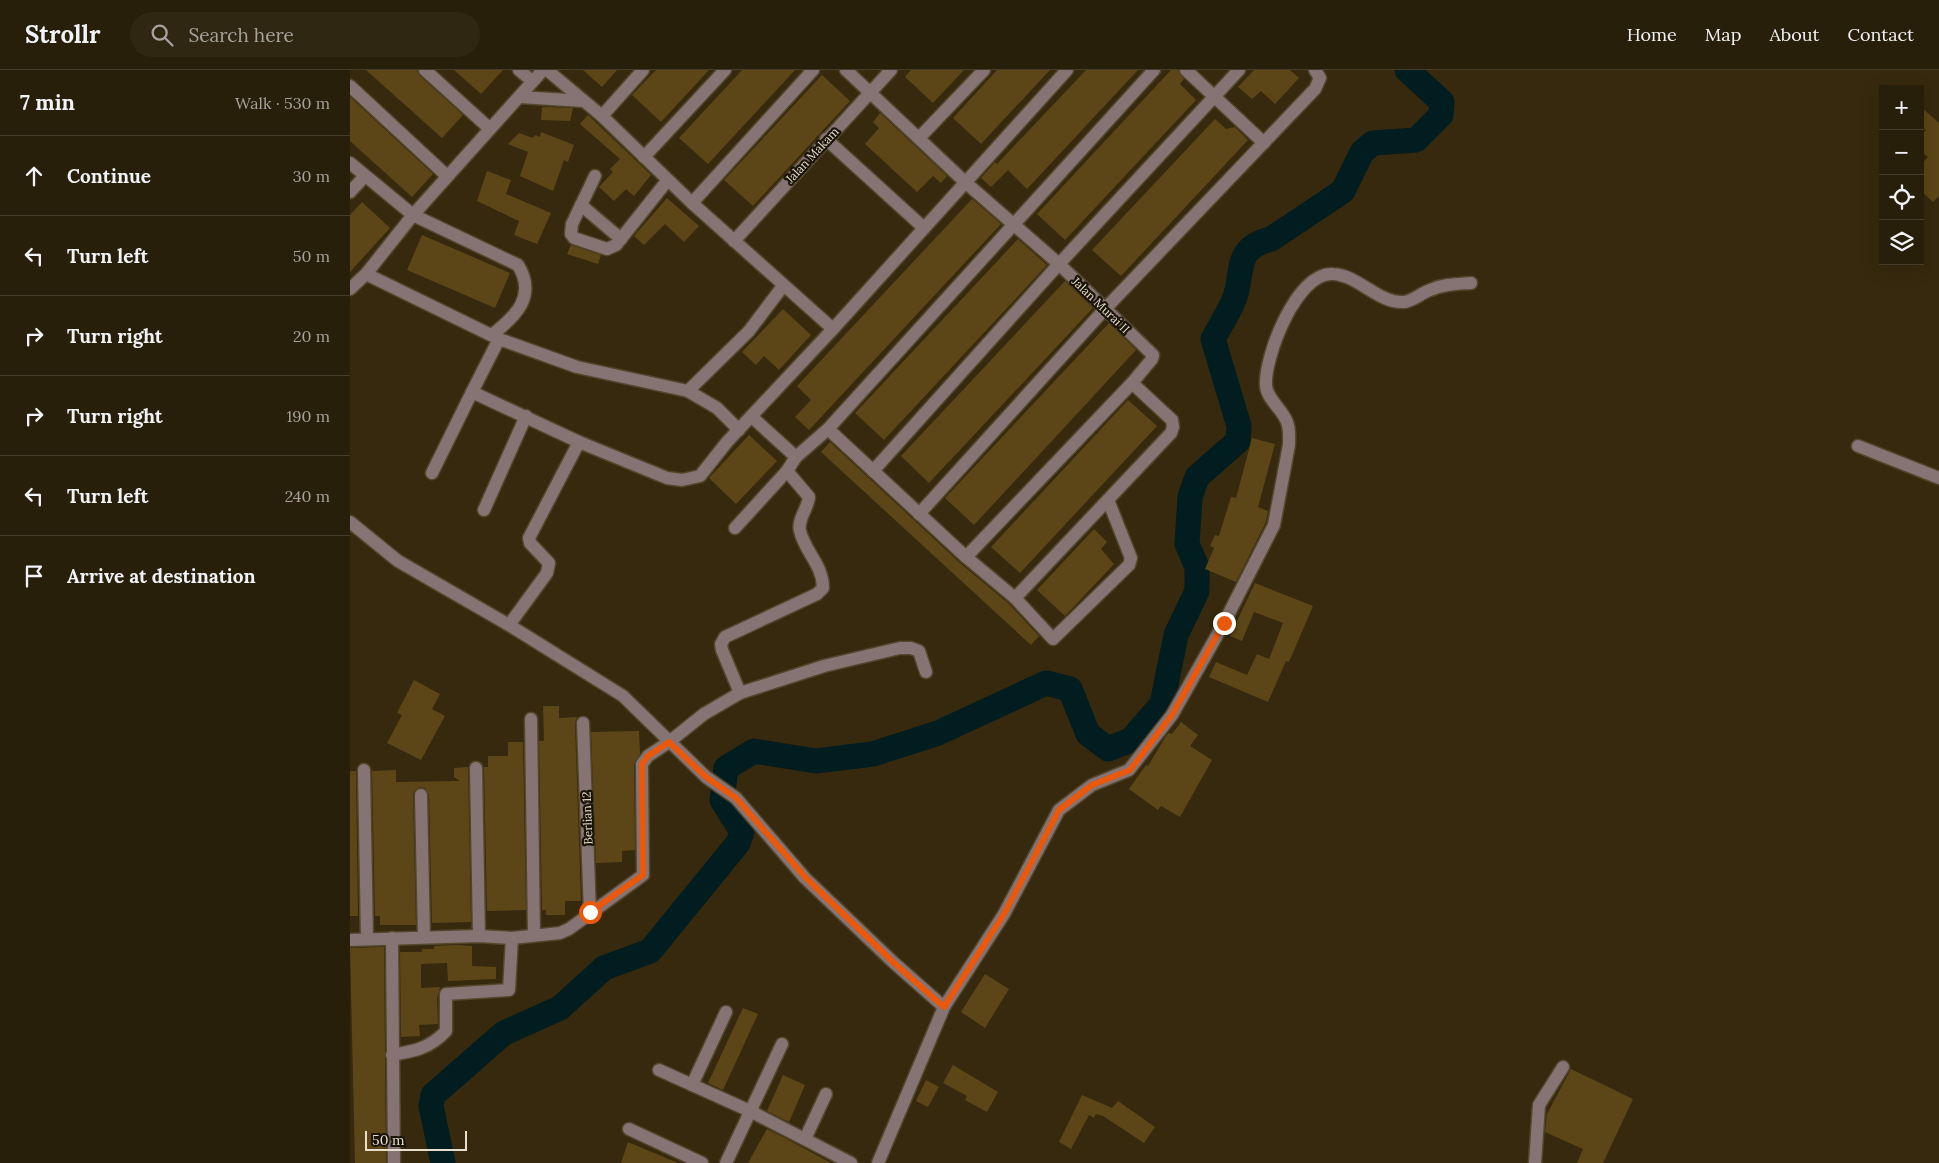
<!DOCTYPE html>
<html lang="en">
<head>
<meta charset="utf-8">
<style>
	:root { --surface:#281f0a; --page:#302713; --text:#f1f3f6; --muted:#a5a29c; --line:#443d2b }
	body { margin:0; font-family:Lora,serif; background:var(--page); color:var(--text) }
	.controls { position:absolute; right:15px; top:15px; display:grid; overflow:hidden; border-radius:0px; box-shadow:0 5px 20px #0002 }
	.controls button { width:45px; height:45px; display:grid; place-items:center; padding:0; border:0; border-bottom:1px solid var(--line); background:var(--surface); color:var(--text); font:25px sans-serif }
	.scale { position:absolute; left:15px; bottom:12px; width:102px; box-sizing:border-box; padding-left:5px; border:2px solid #e7dece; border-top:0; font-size:14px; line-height:18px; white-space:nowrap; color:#e7dece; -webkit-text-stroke:4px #191308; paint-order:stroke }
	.stop { position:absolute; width:15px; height:15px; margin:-11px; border:4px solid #ea580c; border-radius:50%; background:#fff }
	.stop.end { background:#ea580c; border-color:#fff; box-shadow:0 1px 5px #0008 }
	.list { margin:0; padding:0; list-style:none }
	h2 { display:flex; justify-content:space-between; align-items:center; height:65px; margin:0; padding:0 20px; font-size:21px }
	h2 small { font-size:16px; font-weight:400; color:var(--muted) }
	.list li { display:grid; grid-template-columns:32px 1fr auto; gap:15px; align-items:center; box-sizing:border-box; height:80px; padding:0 20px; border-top:1px solid var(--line) }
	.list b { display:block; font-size:19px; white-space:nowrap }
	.list em { font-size:16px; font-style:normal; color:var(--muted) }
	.icon { flex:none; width:28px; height:28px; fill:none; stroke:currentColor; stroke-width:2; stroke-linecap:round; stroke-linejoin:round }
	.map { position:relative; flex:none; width:1589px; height:1093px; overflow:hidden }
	header { display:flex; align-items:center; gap:30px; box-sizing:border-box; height:70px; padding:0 25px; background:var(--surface); border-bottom:1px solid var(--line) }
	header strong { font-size:24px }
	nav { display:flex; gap:28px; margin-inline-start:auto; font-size:18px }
	.search { width:350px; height:45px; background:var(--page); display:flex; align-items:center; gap:12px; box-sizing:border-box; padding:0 18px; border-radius:28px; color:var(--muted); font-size:19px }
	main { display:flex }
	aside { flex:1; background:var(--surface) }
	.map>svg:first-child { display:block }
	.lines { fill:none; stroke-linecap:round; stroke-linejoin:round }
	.river { stroke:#011d1f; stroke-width:25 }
	.building { fill:#5c4617 }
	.minor-casing { stroke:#52462c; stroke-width:15 }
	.minor { stroke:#857473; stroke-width:12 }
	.route { stroke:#ea580c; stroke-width:6 }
	.labels { text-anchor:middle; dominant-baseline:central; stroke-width:4.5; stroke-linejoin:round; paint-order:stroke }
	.street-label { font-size:12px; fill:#e7dece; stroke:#191308 }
</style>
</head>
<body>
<header>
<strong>Strollr</strong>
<div class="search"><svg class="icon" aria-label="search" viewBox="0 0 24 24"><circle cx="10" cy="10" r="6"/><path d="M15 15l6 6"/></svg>Search here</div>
<nav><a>Home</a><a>Map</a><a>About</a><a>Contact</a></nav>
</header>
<main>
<aside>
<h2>7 min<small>Walk · 530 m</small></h2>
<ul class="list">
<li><svg class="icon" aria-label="ahead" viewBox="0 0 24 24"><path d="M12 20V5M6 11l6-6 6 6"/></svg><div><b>Continue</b></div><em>30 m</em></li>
<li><svg class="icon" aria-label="left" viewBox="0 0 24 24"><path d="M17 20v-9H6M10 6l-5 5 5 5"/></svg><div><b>Turn left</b></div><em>50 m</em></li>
<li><svg class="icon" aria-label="right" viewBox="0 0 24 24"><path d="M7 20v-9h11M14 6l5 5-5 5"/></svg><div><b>Turn right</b></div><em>20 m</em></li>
<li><svg class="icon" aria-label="right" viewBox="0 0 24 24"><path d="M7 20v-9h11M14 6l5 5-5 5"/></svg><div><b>Turn right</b></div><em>190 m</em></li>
<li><svg class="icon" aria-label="left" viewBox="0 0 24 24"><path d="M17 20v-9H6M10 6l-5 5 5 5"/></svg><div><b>Turn left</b></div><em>240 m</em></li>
<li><svg class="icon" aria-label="arrive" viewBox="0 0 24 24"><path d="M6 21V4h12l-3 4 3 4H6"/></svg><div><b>Arrive at destination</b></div></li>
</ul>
</aside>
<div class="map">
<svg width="1589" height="1093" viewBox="0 0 1589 1093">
	<rect width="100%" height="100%" fill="#36290d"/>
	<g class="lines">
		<path class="river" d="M93 1093 81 1036 83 1025 154 963 210 938 254 898 300 881 388 773 392 762 372 730 376 698 404 681 466 691 523 684 588 663 696 613 720 619 738 664 758 679 781 670 812 634 826 565 847 521V497L837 474 840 427 847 407 888 371 889 356 863 269C870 256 880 241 885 227 894 200 884 178 921 169L993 121 1012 82 1023 73 1066 70 1091 45 1092 32 1057 0"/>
	</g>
	<g class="building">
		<polygon points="16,0 67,0 70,6 113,45 92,68"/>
		<polygon points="104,0 153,0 131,24"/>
		<polygon points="233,0 267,0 252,17"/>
		<polygon points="306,0 359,0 311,52 282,25"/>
		<polygon points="392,0 445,0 358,94 329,68"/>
		<polygon points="561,0 614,0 583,33 555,7"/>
		<polygon points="647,0 700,0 631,74 603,48"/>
		<polygon points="736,0 788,0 677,119 658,100 641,117 631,108 645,92 647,94"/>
		<polygon points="821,0 828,0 834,9 830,14 846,30 715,170 687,144"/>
		<polygon points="904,0 940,0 949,8 925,34 911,21 902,29 888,17"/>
		<polygon points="472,5 500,31 403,136 374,110"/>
		<polygon points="0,27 83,104 62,127 0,71"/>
		<polygon points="1570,36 1589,53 1589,126 1583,132 1570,120 1570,96 1578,87 1570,80 1570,66 1576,60 1570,55"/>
		<polygon points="192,37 223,38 220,51 191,50"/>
		<polygon points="530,43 597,106 591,113 583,106 567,122 515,74 529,58 523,52"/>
		<polygon points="238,45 301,105 284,126 276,119 264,131 249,117 263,102 260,99 270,89 230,54"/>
		<polygon points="865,49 876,59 885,57 898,70 771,206 742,180"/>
		<polygon points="191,62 224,75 218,92 214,90 203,121 170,106 178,82 158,74 169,63 183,68 185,65 190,67"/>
		<polygon points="137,101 161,110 156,124 201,143 187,174 164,165 169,151 127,131"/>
		<polygon points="317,128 349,156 334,172 315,154 294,175 284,166"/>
		<polygon points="622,129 651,154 459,360 445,347 461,330 447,316"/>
		<polygon points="12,132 40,158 0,202 0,145"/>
		<polygon points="72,165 160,203 145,238 57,200"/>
		<polygon points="668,169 697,195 534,370 505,343"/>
		<polygon points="221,175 251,185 248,194 217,184"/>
		<polygon points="715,211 743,238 579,413 551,386"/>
		<polygon points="433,239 461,265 429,300 414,286 406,295 392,282"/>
		<polygon points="759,253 786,280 624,455 595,428"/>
		<polygon points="778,330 807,356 670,503 641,477"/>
		<polygon points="399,365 427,391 386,434 359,408"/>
		<polygon points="902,368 925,374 908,437 918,441 916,452 886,512 855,499 864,478 860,476 865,465 869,466 881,427 886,428"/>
		<polygon points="480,372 610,493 659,534 689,566 681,575 471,382"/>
		<polygon points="744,459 757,472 751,479 764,494 715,546 687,520"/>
		<polygon points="905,513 963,536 939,592 936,591 918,632 859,607 866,592 897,605 907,584 919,589 933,553 904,542 892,571 880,566"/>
		<polygon points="64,610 90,624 82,639 95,646 71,690 37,673 52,645 47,643"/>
		<polygon points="193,636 209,636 209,648 227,647 225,653 231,831 215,831 215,845 196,845 196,840 192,840 189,671 194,671"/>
		<polygon points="831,652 848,665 840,676 862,690 830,747 811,736 808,740 779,719 796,695 798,696 816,666 819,663 822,664"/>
		<polygon points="289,661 290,684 284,694 285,780 272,781 272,792 246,793 241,662"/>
		<polygon points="158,672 173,672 176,840 137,841 134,697 138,697 138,686 158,686"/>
		<polygon points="118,697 121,852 82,853 79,725 75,718 70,717 64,721 63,725 66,855 30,855 30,846 25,846 22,701 46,700 46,712 110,711 104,707 104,698"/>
		<polygon points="0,701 6,701 8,846 0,846"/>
		<polygon points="107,875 122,876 122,896 146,897 146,909 98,911 97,893 71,894 71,918 90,917 87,929 88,954 69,955 70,966 51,967 50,882 72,882 72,879 84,879 84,876"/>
		<polygon points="34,877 36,1093 5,1093 0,878"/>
		<polygon points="635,904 659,919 635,958 611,942"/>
		<polygon points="393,938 408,944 373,1020 358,1013"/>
		<polygon points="603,995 648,1022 637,1042 615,1030 617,1026 593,1013"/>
		<polygon points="1221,999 1283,1029 1253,1093 1227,1093 1233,1079 1195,1062 1197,1044"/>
		<polygon points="433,1005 455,1015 439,1052 417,1041"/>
		<polygon points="576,1010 589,1017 578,1037 566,1031"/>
		<polygon points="732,1025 762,1038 768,1031 805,1057 794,1073 753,1046 746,1044 744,1048 739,1045 721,1079 709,1072"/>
		<polygon points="417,1059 433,1067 481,1093 398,1093"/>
		<polygon points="278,1072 328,1093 271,1093"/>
	</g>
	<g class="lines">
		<g class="minor-casing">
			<g id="minor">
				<polyline points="75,0 139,58"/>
				<polyline points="169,0 182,11"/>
				<polyline points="197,0 252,46 342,133 483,259"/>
				<polyline points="496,0 615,112 709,194 803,285 802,289 782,313 616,487"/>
				<polyline points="836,0 914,73"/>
				<polyline points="0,16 97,106"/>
				<polyline points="170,27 233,31"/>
				<polyline points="252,46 293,0"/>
				<polyline points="569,68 634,0"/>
				<polyline points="476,69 574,158"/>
				<polyline points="294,87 375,0"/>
				<path d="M0 93 63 145 168 195C187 226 166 246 142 265"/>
				<polyline points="245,106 222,154 221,164 224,168 257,179 266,175 317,111"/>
				<polyline points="0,122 15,106"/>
				<polyline points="342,133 463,0"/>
				<polyline points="231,135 271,169"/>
				<polyline points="384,171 541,0"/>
				<polyline points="16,204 149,269 227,297 338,321 367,338 389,360"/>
				<polyline points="0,219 16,204 63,145 193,0"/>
				<polyline points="149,269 122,322 229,372 317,408 332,410 350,406 377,372 483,259 717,0"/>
				<polyline points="338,321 399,261 433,216"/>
				<polyline points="402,347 446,387"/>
				<polyline points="478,359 616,487 665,528 703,569 779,495 781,488 758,430"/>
				<polyline points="1508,376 1589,408"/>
				<polyline points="523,401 709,194 889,0"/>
				<polyline points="82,403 122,322"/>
				<polyline points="134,440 176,346"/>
				<polyline points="569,444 754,240 965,19 970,8 965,0"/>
				<polyline points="0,452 48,491 159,555 273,626 356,707 386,728 455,808 543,892 594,937"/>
				<polyline points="385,458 437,401 446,387 478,359 804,0"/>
				<polyline points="665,528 821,363 823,357 822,350 782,313"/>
				<polyline points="159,555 197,503 199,493 180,473 179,468 229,372"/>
				<path d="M390 623 372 580 371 574 375 567 467 524 473 518C473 495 455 482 450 461 447 450 458 438 459 427L437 401"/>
				<polyline points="181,649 184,865"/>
				<polyline points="233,653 240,843"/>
				<polyline points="126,698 129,866"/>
				<polyline points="14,700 17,869"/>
				<polyline points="71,725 74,867"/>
				<polyline points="42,868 44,1093"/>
				<polyline points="0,870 129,866 162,868 210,863 219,859 293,805 292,694 298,686 319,672 354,644 390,623 474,596 550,578 561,578 569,581 576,602"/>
				<path d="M42 985C65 981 80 978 96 961V924L159 920 162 868"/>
				<polyline points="309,1000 400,1041 501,1093"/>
				<polyline points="342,1015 376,942"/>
				<polyline points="279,1059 352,1093"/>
				<polyline points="455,1069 476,1024"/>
				<polyline points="376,1093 432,974"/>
				<path d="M528 1093 594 937 654 844 709 740 742 715 779 700 822 645 874 553 924 455 939 375C939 368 940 359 937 352 933 340 917 329 916 316 914 287 947 201 983 204 1008 205 1028 233 1053 232 1062 232 1071 223 1080 220 1094 214 1107 214 1121 213"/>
				<polyline points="1185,1093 1189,1035 1213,997"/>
			</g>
		</g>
		<use href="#minor" class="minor"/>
	</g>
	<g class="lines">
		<polyline class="route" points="240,842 293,805 292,694 298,686 319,672 356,707 386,728 456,808 543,892 594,937 654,844 709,740 742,715 780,700 822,645 874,553"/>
	</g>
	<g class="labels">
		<g class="street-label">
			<text transform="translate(462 85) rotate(-47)">Jalan Makam</text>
			<text transform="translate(751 235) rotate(44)">Jalan Murai II</text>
			<text transform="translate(237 748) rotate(-92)">Berlian 12</text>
		</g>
	</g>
</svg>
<div class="controls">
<button>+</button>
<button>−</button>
<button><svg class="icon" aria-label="locate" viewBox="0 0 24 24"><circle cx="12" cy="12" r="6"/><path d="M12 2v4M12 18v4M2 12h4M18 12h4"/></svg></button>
<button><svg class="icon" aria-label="layers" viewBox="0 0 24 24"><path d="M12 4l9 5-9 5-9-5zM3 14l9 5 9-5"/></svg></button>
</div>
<div class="scale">50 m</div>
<div class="stop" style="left:240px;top:842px"></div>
<div class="stop end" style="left:874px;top:553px"></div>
</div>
</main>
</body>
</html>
